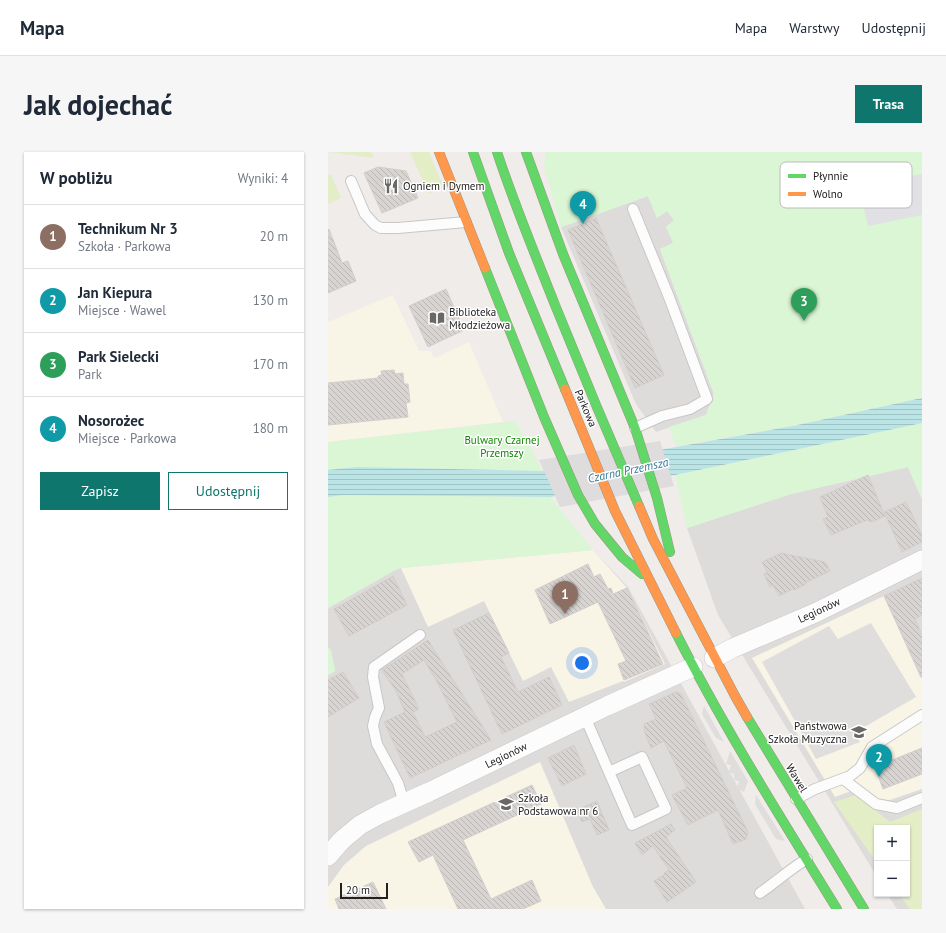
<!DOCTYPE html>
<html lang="pl">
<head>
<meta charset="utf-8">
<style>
	:root { --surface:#fff; --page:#f6f6f7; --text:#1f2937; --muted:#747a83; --line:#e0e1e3; --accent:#0f766e }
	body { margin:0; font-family:"PT Sans",sans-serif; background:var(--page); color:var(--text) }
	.controls { position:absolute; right:12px; bottom:12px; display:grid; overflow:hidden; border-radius:0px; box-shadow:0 1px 3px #0004 }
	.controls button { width:36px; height:36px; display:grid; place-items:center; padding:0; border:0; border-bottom:1px solid var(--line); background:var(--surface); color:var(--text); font:20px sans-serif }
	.scale { position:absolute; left:12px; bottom:10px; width:48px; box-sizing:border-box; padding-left:4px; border:2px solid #212121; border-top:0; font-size:11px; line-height:14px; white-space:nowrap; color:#212121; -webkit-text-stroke:3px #fff; paint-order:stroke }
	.you { position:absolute; left:254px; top:511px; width:14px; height:14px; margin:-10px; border:3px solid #fff; border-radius:50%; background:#1a73e8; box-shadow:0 0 0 6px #1a73e833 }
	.badge { display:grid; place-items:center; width:26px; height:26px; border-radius:50%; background:var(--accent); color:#fff; font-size:13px; font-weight:700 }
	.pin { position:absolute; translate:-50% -33px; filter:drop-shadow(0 1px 2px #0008) }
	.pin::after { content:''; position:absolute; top:21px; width:14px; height:12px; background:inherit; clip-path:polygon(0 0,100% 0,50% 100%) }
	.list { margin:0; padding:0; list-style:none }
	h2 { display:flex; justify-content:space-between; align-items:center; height:52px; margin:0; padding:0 16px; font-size:17px }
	h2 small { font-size:13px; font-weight:400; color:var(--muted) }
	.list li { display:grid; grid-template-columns:26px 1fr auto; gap:12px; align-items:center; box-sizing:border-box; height:64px; padding:0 16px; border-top:1px solid var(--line) }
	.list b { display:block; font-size:15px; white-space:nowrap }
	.list p { margin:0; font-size:13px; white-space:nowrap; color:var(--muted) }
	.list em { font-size:13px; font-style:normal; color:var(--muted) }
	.actions { display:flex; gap:8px; padding:12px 16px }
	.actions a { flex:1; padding:9px 0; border:1px solid var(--accent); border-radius:0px; text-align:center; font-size:14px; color:var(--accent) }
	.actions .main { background:var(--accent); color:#fff }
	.map { position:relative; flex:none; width:594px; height:757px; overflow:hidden; border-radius:0px }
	header { display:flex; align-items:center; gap:24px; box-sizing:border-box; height:56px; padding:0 20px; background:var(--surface); border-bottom:1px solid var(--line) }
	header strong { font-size:19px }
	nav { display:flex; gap:22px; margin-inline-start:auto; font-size:14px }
	.intro { display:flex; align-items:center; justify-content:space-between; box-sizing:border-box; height:96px; padding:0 24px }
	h1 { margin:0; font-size:28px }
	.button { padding:10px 18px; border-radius:0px; background:var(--accent); color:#fff; font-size:14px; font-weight:700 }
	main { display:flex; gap:24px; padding:0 24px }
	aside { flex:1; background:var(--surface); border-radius:0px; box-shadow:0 1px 3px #0004 }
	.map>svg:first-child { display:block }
	.residential { fill:#dedcdb }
	.education { fill:#f8f4e6 }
	.grass { fill:#e3eec7 }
	.park { fill:#daf6d4 }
	.parking { fill:#dfdedd }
	.plaza { fill:#e0e0e5 }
	.water { fill:url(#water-rules) }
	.pier { fill:#dedcdc }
	.building { fill:url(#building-back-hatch); stroke:#d3cdcb; fill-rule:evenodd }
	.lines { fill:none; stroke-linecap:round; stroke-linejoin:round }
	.lane-casing { stroke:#c8c7c6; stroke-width:12 }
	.street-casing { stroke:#c8c7c6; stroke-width:20 }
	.fast-casing { stroke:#9b9880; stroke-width:10 }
	.slow-casing { stroke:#9b9880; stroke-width:10 }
	.lane { stroke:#fdfcfc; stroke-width:10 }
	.street { stroke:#fdfcfc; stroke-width:19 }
	.fast { stroke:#63d668; stroke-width:9 }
	.slow { stroke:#ff974d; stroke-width:9 }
	.labels { text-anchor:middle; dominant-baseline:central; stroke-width:3; stroke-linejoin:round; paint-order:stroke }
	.poi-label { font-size:11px; fill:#212121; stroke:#fff; text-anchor:start }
	.street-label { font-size:11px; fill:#212121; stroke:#fff }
	.park-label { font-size:11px; fill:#118603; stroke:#fff }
	.water-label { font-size:12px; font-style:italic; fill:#3a7b98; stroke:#fff }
	.key { fill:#fff; stroke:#bcbcbc; stroke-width:1 }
	.key-label { font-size:11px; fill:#212121 }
</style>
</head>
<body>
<header>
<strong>Mapa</strong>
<nav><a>Mapa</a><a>Warstwy</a><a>Udostępnij</a></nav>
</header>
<div class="intro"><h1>Jak dojechać</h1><a class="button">Trasa</a></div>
<main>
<aside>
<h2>W pobliżu<small>Wyniki: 4</small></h2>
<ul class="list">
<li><span class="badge" style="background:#8d6e63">1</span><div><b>Technikum Nr 3</b><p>Szkoła · Parkowa</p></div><em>20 m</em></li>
<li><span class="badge" style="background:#0f9aa8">2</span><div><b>Jan Kiepura</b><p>Miejsce · Wawel</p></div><em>130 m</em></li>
<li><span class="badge" style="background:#2e9e5b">3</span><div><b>Park Sielecki</b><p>Park</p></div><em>170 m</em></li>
<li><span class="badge" style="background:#0f9aa8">4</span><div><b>Nosorożec</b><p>Miejsce · Parkowa</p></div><em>180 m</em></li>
</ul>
<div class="actions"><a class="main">Zapisz</a><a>Udostępnij</a></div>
</aside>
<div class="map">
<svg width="594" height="757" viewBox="0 0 594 757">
	<defs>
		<pattern id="water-rules" width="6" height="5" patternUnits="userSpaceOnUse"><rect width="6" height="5" fill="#bae4e5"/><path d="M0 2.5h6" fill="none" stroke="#a0c3c4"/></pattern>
		<pattern id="building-back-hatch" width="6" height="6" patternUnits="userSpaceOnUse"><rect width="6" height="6" fill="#d8d4d2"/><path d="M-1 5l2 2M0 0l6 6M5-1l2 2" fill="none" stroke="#b9b6b4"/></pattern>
	</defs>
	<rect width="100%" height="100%" fill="#efecea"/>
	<g class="residential">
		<polygon points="320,44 329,66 339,59 346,68 345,91 332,97 386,242 378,263 328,280 308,252 233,75"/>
		<polygon points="580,315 594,347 594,757 569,757 559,742 579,742 579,676 549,676 549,725 390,463 359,376 463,342"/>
		<polygon points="265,398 300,435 477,757 0,757 0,523 7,519 3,499 0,495 0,456 67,418 73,416"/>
	</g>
	<g class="education">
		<polygon points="65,143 91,199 102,199 107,206 141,190 175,270 0,290 0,170"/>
		<polygon points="265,398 299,436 337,512 296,530 295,529 241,550 223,515 195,529 156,449 100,475 73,416"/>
		<polygon points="556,444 592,525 594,525 594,637 559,649 546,647 534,635 507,645 424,506"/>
		<polygon points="212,610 265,735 278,757 0,757 0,735 16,713 38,694"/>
	</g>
	<g class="grass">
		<polygon points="1,0 43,0 46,6"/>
		<polygon points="82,0 101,0 116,36 101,42"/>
		<polygon points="0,22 3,23 13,46 0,52"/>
		<polygon points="528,643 562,670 594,657 594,757 582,757 571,742 579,742 579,676 549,676 549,711 506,650"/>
	</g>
	<g class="park">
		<polygon points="218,0 594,0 594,246 465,274 348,294 341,275 378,263 386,242 332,97 345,91 338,75 346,68 339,59 329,66 320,44 233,75 216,14"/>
		<polygon points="187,269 201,292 214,319 28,315 0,318 0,290"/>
		<polygon points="594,271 594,347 580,315 463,342 359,376 347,323"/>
		<polygon points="15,343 222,345 265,398 73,416 67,418 0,456 0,345"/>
		<polygon points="0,495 3,499 7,519 0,523"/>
	</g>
	<g class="parking">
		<polygon points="543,471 588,545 540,573 525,579 532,590 488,607 434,510 501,474 510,487"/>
		<polygon points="376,554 396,590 388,586 374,562"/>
		<polygon points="402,599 420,629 416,640 409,637 411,629 406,628 406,622 401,620 403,613 398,612"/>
		<polygon points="428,643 457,689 448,687 427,652"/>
	</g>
	<polygon class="plaza" points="594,22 594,63 540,74 531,34"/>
	<polygon class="water" points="594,246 594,271 347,323 222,345 15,343 0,345 0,318 28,315 214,319 465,274"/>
	<polygon class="pier" points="332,289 346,334 232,355 211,308"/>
	<g class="building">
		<polygon points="50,15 78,19 90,46 54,61 36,21"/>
		<polygon points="268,66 336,223 307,236 240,78"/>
		<polygon points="1,77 14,111 20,109 28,129 0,141 0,78"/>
		<polygon points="118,137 136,178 100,195 81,154"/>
		<polygon points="66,218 67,222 75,221 76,232 80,232 82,250 78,251 80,265 0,273 0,231 50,226 50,224 54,223 53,219"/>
		<polygon points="540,323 557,364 544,370 539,368 503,383 495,367 500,365 492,345"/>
		<polygon points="578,350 594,383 594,390 574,400 556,360"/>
		<polygon points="453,401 497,410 502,419 477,431 478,432 466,438 465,437 451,444 445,433 442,435 436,422 439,420 434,410"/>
		<polygon points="260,412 266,425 272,422 280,437 283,436 285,442 299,436 335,512 296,528 290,512 298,509 270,450 222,472 207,438"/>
		<polygon points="65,424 79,453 21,484 6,457"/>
		<polygon points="594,426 594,463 587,467 594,483 594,526 556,444"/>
		<polygon points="161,461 181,501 173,505 190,540 221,525 234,553 174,582 125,478"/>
		<path d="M100 488 163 588 82 626 56 570 77 560 68 539 54 518ZM96 508 108 528 129 570 97 585 85 560 91 557 74 522Z"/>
		<polygon points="15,520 31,546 0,565 0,528"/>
		<polygon points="348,540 353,542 420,680 418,687 405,692 390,658 360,673 344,643 359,636 336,589 323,596 317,581 316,572 328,567 321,552"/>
		<polygon points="246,593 258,622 234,634 220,606"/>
		<polygon points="594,596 594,622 555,637 547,615"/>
		<polygon points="204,633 213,652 135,688 163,747 204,728 213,749 195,757 130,757 105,703 91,710 80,690"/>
		<polygon points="269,649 281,678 269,683 262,667 254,670 249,658"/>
		<polygon points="343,672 347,678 338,685 368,730 339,750 326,729 337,722 336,721 341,718 325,694 314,703 307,691"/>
		<polygon points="45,730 58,757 11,757 7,747"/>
	</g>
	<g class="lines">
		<g class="lane-casing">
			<g id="lane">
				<polyline points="23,29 37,62 47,73 53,76 70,76 138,70"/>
				<polyline points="305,57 341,145 379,247 362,257 334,264 307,276"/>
				<polyline points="257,565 304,673 338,657 314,605 281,620"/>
				<polyline points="515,627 548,652 569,656 594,646"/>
				<polyline points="468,647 487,637 522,624 532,616 544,595 594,563"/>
				<polyline points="76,651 70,631 49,592 45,574 47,565 51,556 45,525 46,515 92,483"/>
				<path d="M432 741C448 730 462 717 479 707"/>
			</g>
		</g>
		<g class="street-casing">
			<g id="street">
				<polyline points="386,506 405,496 487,461 594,408"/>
				<polyline points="0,704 14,688 32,673 52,662 101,640 279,554 365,515"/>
			</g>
		</g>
		<g class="fast-casing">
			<g id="fast">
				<polyline points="145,0 181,101 237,237"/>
				<path d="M169 0C186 52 207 102 227 153 254 220 282 287 311 354"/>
				<polyline points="198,0 235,102 307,276 329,346 342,400"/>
				<polyline points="157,116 216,265 250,343 267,372 294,405 314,422"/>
				<path d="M348 481C396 576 453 666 509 757"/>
				<polyline points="419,565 536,757"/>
			</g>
		</g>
		<g class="slow-casing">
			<g id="slow">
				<polyline points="111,0 157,116"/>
				<polyline points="237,237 287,359 348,481"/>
				<polyline points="311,354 325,387 407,544 419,565"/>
			</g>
		</g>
		<use href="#lane" class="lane"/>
		<use href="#street" class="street"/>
		<use href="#fast" class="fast"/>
		<use href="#slow" class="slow"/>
	</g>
	<defs>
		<g id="restaurant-bare" transform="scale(1.2)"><path d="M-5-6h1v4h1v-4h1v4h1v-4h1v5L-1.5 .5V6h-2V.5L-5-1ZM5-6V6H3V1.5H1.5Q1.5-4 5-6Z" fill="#696867" stroke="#fff" stroke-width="2.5" paint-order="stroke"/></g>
		<g id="library-bare" transform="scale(1.2)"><path d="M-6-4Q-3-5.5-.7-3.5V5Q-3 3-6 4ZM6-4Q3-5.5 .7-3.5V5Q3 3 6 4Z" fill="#696867" stroke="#fff" stroke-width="2.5" paint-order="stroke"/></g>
		<g id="school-bare" transform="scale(1.2)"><path d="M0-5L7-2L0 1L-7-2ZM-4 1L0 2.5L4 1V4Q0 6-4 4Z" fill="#696867" stroke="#fff" stroke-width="2.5" paint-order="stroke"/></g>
	</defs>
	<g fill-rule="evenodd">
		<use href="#restaurant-bare" x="63" y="34"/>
		<use href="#library-bare" x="109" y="166"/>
		<use href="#school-bare" x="531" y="580"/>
		<use href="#school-bare" x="178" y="652"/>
	</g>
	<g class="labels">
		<g class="poi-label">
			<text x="75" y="34">Ogniem i Dymem</text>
			<text x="121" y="160">Biblioteka<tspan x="121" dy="13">Młodzieżowa</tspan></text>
			<text x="519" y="574" text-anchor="end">Państwowa<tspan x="519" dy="13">Szkoła Muzyczna</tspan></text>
			<text x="190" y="646">Szkoła<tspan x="190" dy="13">Podstawowa nr 6</tspan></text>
		</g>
		<g class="street-label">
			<text transform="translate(258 256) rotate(67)">Parkowa</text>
			<text transform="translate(491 458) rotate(-25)">Legionów</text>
			<text transform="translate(178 603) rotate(-26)">Legionów</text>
			<text transform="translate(469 626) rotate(59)">Wawel</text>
		</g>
		<g class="park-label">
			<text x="174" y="288">Bulwary Czarnej<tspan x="174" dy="13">Przemszy</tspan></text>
		</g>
		<g class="water-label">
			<text transform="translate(300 318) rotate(-12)">Czarna Przemsza</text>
		</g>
	</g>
	<rect x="452" y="10" width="132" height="46" rx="6" class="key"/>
	<rect x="460" y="22" width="18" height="4" fill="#63d668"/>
	<rect x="460" y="40" width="18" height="4" fill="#ff974d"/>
	<g class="key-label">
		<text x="485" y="28">Płynnie</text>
		<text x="485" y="46">Wolno</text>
	</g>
</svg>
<div class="controls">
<button>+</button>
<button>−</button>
</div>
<div class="scale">20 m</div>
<div class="you"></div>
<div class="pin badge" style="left:237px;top:462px;background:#8d6e63">1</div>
<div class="pin badge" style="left:551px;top:625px;background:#0f9aa8">2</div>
<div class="pin badge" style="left:476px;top:169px;background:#2e9e5b">3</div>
<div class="pin badge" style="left:255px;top:72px;background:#0f9aa8">4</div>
</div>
</main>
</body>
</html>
